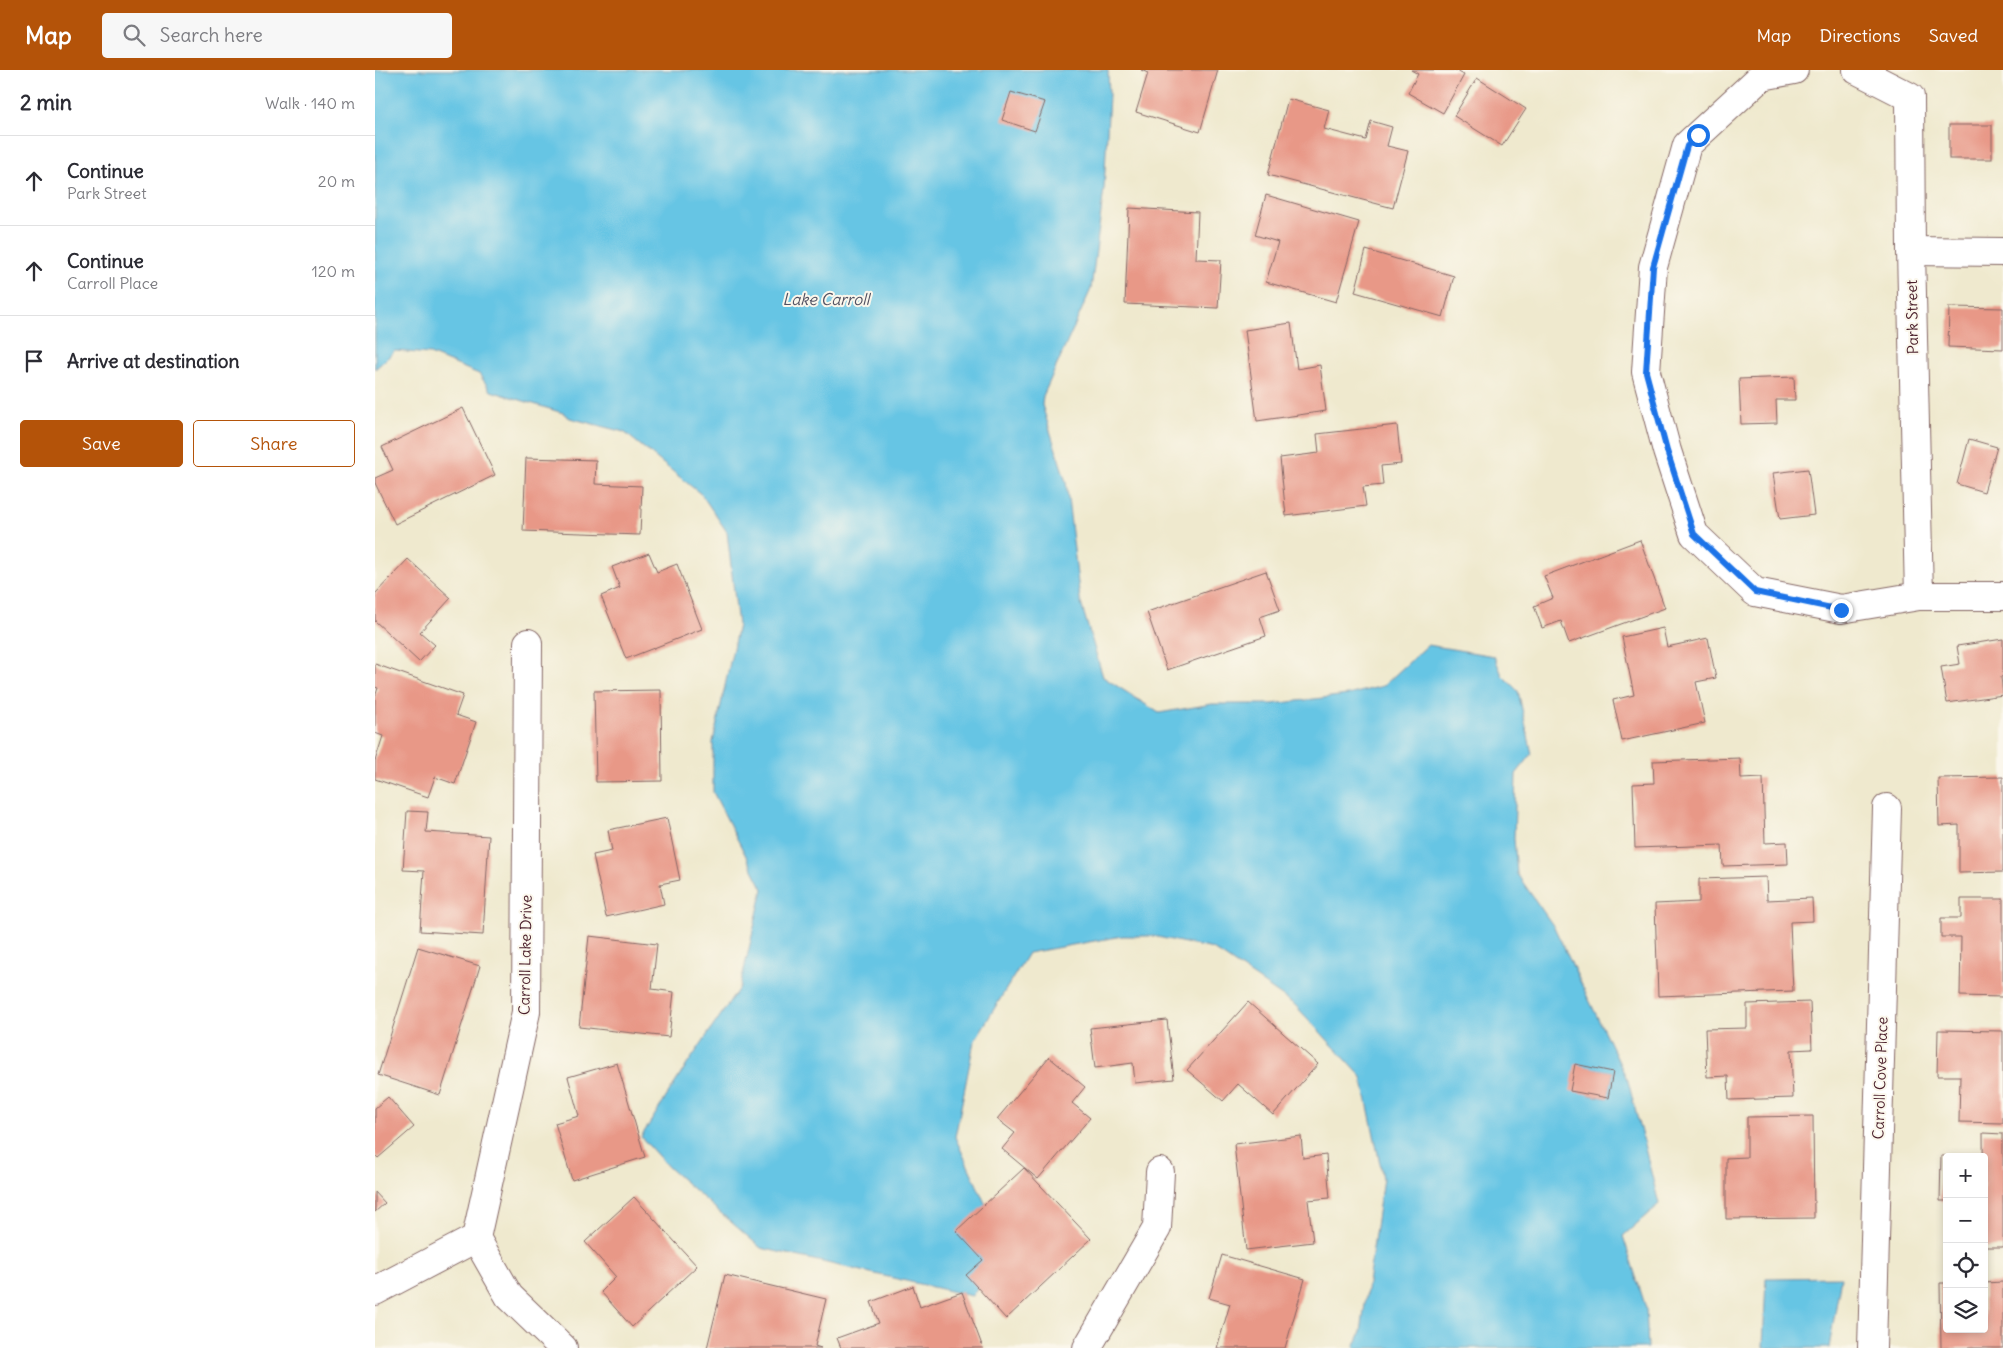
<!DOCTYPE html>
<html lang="en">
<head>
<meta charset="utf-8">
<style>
	:root { --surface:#fff; --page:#f7f7f7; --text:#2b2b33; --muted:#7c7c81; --line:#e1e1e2; --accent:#b45309 }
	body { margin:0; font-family:Delius,sans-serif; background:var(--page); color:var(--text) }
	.controls { position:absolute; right:15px; bottom:15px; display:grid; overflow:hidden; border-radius:5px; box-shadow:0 2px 8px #0003 }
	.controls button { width:45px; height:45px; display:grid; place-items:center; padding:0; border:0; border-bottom:1px solid var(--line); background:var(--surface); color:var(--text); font:25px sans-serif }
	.stop { position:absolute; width:15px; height:15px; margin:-11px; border:4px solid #1a73e8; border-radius:50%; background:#fff }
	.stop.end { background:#1a73e8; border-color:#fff; box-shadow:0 1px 5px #0008 }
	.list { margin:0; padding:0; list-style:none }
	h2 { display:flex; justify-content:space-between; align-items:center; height:65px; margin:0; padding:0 20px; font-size:21px }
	h2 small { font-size:16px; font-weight:400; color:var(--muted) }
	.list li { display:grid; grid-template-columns:32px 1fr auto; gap:15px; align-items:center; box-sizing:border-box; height:90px; padding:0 20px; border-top:1px solid var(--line) }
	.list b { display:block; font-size:19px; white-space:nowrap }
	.list p { margin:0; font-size:16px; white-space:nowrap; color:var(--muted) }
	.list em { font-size:16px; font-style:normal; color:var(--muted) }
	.actions { display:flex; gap:10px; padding:15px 20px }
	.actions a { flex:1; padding:11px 0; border:1px solid var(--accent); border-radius:5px; text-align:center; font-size:18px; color:var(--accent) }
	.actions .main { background:var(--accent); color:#fff }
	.icon { flex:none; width:28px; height:28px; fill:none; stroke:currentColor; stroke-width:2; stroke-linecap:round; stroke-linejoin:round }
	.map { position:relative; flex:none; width:1628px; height:1278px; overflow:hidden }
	header { display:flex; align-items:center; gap:30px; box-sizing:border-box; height:70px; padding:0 25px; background:var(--accent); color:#fff }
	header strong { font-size:24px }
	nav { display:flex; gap:28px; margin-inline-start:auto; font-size:18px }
	.search { width:350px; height:45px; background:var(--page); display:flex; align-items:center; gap:12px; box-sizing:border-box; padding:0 18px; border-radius:5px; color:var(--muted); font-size:19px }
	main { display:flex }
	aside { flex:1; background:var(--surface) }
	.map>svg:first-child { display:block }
	.water { fill:#66c5e4; stroke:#587288; fill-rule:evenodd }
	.building { fill:#e89887 }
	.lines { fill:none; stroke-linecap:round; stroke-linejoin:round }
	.street-casing { stroke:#846664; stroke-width:30 }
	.street { stroke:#fff; stroke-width:28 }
	.route { stroke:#1a73e8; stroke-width:6 }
	.labels { text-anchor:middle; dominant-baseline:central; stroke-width:4; stroke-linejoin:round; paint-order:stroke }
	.street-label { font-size:15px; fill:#4a1f2b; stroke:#fbf7ec }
	.water-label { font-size:16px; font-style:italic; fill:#525162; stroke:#fbf7ec }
</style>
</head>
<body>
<header>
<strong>Map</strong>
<div class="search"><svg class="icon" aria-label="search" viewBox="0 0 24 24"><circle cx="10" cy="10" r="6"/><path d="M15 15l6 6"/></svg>Search here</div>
<nav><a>Map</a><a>Directions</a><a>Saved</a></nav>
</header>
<main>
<aside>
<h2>2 min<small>Walk · 140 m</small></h2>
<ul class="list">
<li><svg class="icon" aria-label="ahead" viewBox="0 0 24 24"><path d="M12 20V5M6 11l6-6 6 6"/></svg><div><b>Continue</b><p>Park Street</p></div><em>20 m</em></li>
<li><svg class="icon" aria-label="ahead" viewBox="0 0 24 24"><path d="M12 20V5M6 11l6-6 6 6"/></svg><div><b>Continue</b><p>Carroll Place</p></div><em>120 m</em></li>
<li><svg class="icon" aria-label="arrive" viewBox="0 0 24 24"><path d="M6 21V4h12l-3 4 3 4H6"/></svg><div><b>Arrive at destination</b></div></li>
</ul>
<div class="actions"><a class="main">Save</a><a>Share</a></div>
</aside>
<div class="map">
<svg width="1628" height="1278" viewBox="0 0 1628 1278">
	<rect width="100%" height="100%" fill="#fbf7ec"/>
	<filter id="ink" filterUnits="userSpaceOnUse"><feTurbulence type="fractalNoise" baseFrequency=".02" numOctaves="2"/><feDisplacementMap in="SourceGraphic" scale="10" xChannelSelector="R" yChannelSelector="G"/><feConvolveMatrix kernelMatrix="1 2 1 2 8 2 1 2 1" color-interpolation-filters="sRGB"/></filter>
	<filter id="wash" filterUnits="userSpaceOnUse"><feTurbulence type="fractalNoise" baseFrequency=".0096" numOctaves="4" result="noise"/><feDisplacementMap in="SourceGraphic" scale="20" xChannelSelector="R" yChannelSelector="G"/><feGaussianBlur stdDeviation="1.12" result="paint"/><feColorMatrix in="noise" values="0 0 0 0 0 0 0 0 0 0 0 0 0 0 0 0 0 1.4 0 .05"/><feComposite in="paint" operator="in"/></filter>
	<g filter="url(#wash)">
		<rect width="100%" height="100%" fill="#efe9ce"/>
		<g class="water">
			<path d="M0 0H733L734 25 729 119 716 219 668 326 667 335 691 412 705 530 728 607 784 643 837 634H897L973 625 1008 616 1053 575 1119 586 1127 605 1143 621 1157 684 1141 704 1139 769 1142 804 1179 857 1253 1011 1284 1134 1248 1166 1271 1238 1273 1278H979L986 1262 1008 1108 987 1007 920 935 838 879 778 866H747L653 883 599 972 580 1067 629 1175 597 1226 386 1178 294 1098 266 1067 309 999 365 917 388 819 338 722V672L363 555 352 462 327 425 249 362 195 348 188 343 116 321 104 304 55 284 20 281 0 299ZM1201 995 1238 1002 1233 1028 1215 1025Z"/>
			<polygon points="1466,1207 1454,1278 1388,1278 1391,1208"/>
		</g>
		<g id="blocks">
			<g class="building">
				<polygon points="766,0 843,0 825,62 761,42 773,3"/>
				<polygon points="1036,0 1080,0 1089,5 1068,43 1033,23 1043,4"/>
				<polygon points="1102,8 1151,39 1127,76 1079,46"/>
				<polygon points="636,22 670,32 660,61 627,50"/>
				<polygon points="913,29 954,40 949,59 991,70 996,51 1017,57 1012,76 1033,81 1018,138 893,105"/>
				<rect x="1574" y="55" width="43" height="34"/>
				<polygon points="891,125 984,152 961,232 891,212 903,172 880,165"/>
				<polygon points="754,138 823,142 821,189 846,190 843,238 750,234"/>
				<polygon points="991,180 1079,206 1068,247 980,222"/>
				<polygon points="1574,237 1628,238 1628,279 1573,277"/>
				<polygon points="916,253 922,299 945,295 951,341 882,351 870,260"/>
				<polygon points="1419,307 1420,330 1401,330 1402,353 1366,354 1364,309"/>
				<polygon points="88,338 120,405 20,454 0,413 0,408 18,400 7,377"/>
				<polygon points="1022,355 1026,394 1006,396 1008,415 988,417 991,436 911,446 905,388 944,383 942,364"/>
				<polygon points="1594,369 1622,377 1609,422 1582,414"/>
				<polygon points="151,388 221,390 220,414 267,416 265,465 148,461"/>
				<polygon points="1433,399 1439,445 1405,449 1398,403"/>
				<polygon points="1265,470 1290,538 1194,573 1186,551 1167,558 1159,536 1178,528 1169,506"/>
				<polygon points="274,483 282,502 302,494 327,559 251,589 226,526 245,518 237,497"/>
				<polygon points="33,489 76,528 45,562 60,575 44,592 0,551 0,524"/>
				<polygon points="891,501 905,540 885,547 891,566 792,600 772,542"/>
				<polygon points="1288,558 1292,577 1333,568 1341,608 1321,612 1330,653 1247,671 1238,630 1259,625 1247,567"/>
				<polygon points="1628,569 1628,606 1626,607 1628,625 1572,633 1566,597 1585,594 1582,576"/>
				<polygon points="0,594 88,625 81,645 101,652 80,714 60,707 53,727 0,709 0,691 8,666 0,663 0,627 3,618 0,617"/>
				<polygon points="286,620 287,711 221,712 219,621"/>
				<polygon points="1365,688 1366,709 1388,708 1390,773 1412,772 1413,794 1348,796 1347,775 1260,778 1258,714 1279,713 1278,691"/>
				<polygon points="1628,707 1628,802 1584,803 1584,755 1564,756 1563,708"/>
				<polygon points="32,741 53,742 51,762 114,766 108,865 45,861 49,801 28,800"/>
				<polygon points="292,748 305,810 285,814 289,834 231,847 218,785 237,781 233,760"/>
				<polygon points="1391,807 1392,830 1437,828 1438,851 1415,852 1418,921 1283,926 1280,834 1324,832 1324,809"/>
				<polygon points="1586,829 1628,829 1628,927 1585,926 1586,867 1566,867 1566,848 1586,848"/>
				<polygon points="214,866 282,874 277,919 299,922 294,967 204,957"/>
				<polygon points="43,877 105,896 65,1025 3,1005"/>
				<polygon points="873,932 943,994 898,1045 863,1014 848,1031 812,1000"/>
				<polygon points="1435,932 1437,979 1416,980 1418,1028 1354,1030 1353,1006 1332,1007 1330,959 1372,958 1372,934"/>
				<polygon points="792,950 799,1009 760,1013 758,993 720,998 715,958"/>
				<polygon points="1563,960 1628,961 1628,1053 1584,1052 1585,1006 1562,1006"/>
				<polygon points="674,987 710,1017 697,1033 715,1048 663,1109 627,1079 640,1063 622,1049"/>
				<polygon points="242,993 270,1087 197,1110 180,1053 204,1046 193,1007"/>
				<polygon points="1200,994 1238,1002 1233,1028 1195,1021"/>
				<polygon points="13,1027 39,1057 3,1088 0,1085 0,1038"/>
				<polygon points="1438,1046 1439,1148 1351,1149 1351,1088 1372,1087 1372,1047"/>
				<polygon points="1608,1063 1628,1064 1628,1177 1609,1177"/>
				<polygon points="926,1066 928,1088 951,1085 955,1128 933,1130 938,1172 871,1180 859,1074"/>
				<polygon points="1566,1086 1572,1086 1572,1131 1565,1131"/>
				<polygon points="649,1098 716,1169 631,1249 591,1205 608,1190 581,1161"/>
				<polygon points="0,1122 10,1133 0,1142"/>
				<polygon points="259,1127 322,1196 257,1257 226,1222 241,1207 210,1172"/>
				<polygon points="847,1185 930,1209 910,1278 842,1278 855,1234 834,1228"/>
				<polygon points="350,1205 451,1229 440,1276 446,1278 332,1278"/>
				<polygon points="1628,1212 1628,1278 1566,1278 1565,1213 1572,1213 1572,1259 1609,1259 1609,1213"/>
				<polygon points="538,1216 545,1237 587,1222 608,1278 466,1278 462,1268 504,1253 496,1232"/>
			</g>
		</g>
	</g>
	<g filter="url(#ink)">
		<use href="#blocks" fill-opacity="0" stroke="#846664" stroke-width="1"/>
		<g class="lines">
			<g class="street-casing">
				<g id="street">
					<polyline points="1419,0 1387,6 1312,75 1278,197 1271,302 1292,381 1319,464 1380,522 1466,539 1544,526 1628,526"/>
					<polyline points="1482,0 1535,27 1536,181 1544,526"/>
					<polyline points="1536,181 1628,182"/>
					<polyline points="101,1168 134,1226 188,1278"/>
					<polyline points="0,1221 101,1168 151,942 153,573"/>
					<polyline points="712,1278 782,1158 785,1102"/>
					<polyline points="1497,1278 1512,738"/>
				</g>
			</g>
			<use href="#street" class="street"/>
		</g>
	</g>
	<g class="lines" filter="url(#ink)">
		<polyline class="route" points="1323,65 1312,76 1278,197 1271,302 1292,381 1319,464 1380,522 1466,540"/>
	</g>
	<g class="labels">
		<g class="street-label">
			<text transform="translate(1537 247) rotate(-91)">Park Street</text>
			<text transform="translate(150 885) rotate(-89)">Carroll Lake Drive</text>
			<text transform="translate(1505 1008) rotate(-88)">Carroll Cove Place</text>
		</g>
		<g class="water-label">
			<text x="451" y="229">Lake Carroll</text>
		</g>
	</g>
</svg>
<div class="controls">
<button>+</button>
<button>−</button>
<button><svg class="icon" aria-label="locate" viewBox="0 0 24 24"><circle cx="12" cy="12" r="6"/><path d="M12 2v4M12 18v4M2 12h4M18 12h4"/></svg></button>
<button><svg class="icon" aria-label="layers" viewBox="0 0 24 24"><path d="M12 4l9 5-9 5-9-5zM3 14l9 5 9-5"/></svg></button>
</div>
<div class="stop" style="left:1323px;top:65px"></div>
<div class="stop end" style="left:1466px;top:540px"></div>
</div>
</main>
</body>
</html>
